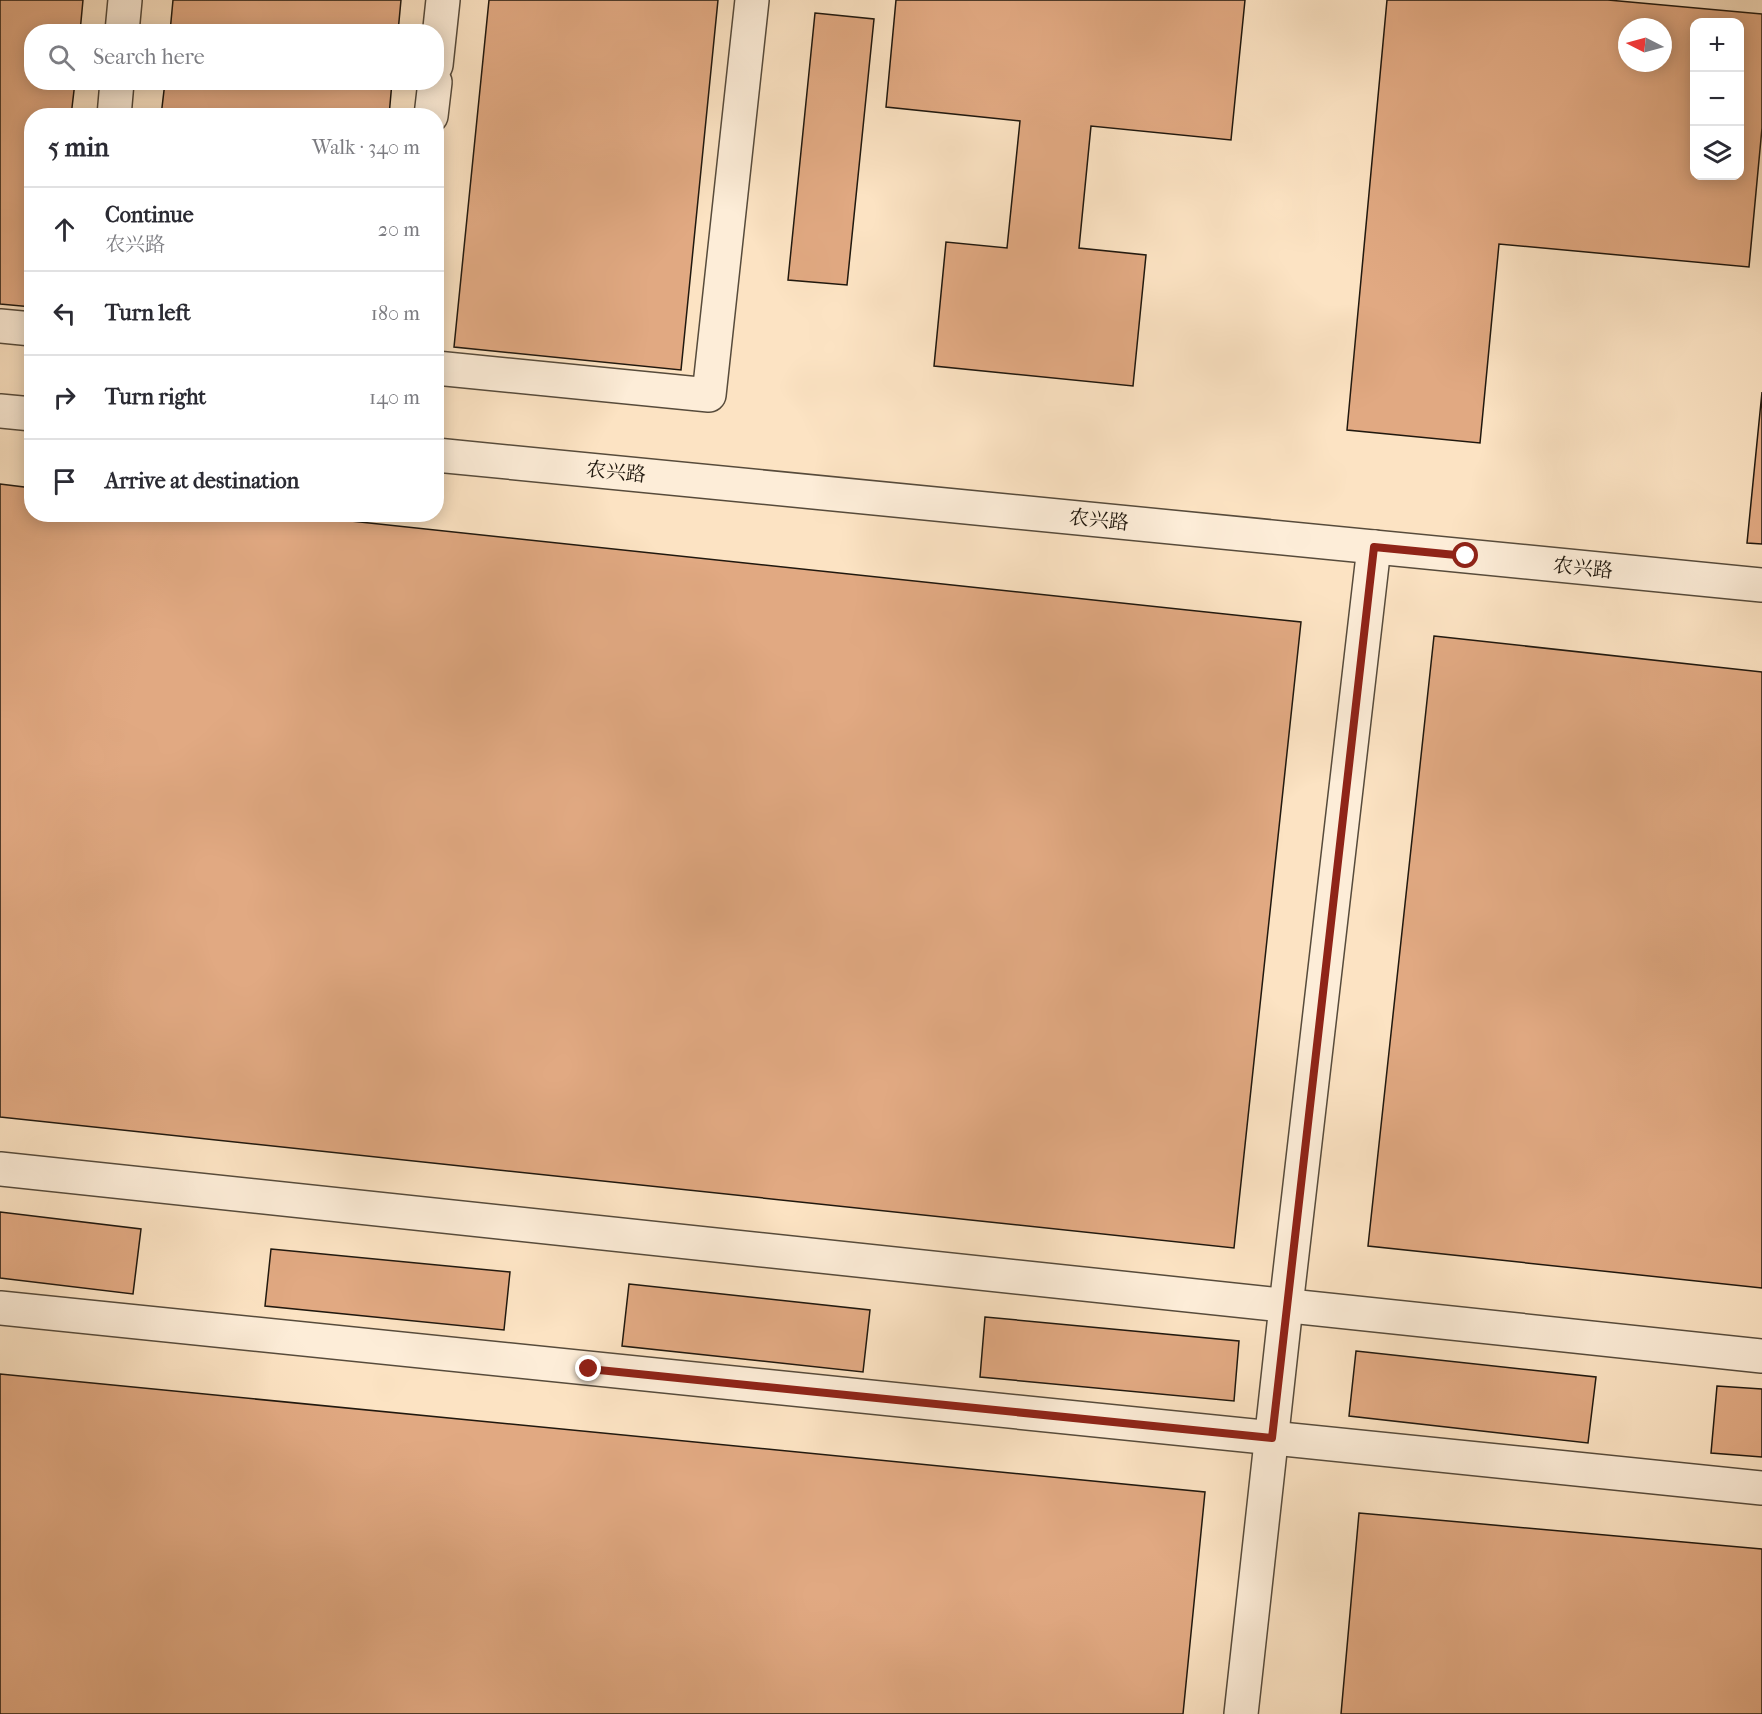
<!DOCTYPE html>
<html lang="en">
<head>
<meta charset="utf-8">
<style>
	:root { --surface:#fff; --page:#f7f7f7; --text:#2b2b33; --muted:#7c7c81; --line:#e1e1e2 }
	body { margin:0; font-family:"IM FELL French Canon","Noto Serif SC",serif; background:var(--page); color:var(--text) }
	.controls { position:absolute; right:18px; top:18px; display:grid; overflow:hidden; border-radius:12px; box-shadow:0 3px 15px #0003 }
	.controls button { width:54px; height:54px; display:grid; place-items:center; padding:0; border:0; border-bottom:2px solid var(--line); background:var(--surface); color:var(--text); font:30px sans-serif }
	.compass { position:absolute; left:1618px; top:18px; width:54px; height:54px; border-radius:50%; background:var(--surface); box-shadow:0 3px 15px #0003; rotate:276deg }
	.stop { position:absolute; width:18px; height:18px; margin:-14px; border:4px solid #8f2418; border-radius:50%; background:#fff }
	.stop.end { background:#8f2418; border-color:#fff; box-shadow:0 2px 6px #0008 }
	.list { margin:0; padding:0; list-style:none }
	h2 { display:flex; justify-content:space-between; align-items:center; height:78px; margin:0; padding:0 24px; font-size:26px }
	h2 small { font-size:20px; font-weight:400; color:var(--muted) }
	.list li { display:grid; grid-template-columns:39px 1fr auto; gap:18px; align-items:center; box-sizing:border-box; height:84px; padding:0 24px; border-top:2px solid var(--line) }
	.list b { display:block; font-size:22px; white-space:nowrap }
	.list p { margin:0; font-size:20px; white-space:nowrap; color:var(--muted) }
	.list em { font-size:20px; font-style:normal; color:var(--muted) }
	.icon { flex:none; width:33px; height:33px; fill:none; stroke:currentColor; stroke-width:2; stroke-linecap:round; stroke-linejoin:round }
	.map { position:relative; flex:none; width:1762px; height:1714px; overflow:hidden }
	.search { position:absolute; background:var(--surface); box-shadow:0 3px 15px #0003; left:24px; top:24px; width:420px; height:66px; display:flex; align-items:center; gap:15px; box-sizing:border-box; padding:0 21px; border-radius:24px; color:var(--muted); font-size:22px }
	.panel { position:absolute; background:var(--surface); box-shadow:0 3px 15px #0003; left:24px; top:108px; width:420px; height:414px; border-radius:24px }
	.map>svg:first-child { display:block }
	.building { fill:#e1a982; stroke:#20180e; stroke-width:1.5; fill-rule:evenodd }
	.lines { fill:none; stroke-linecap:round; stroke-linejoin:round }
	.minor-casing { stroke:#574b3b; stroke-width:36 }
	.minor { stroke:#fdedd8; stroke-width:33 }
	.route { stroke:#8f2418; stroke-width:8 }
	.labels { text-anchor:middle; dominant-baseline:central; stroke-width:5; stroke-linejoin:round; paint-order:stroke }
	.street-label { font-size:20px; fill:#20180e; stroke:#fdedd8 }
</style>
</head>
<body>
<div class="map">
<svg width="1762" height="1714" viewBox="0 0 1762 1714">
	<rect width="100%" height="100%" fill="#fce3c3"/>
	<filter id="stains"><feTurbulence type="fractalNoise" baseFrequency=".00333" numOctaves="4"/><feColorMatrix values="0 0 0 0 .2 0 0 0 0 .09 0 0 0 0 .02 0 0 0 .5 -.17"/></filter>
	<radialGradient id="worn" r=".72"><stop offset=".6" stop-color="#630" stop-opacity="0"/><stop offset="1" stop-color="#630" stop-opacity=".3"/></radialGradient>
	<g class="building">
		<polygon points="0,0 83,0 80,32 32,32 32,82 75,82 71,116 32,116 32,307 0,304"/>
		<polygon points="173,0 401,0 398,32 170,32"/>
		<polygon points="489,0 718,0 681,370 454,347"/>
		<polygon points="896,0 1245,0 1231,140 1091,126 1079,248 1146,255 1133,386 934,366 946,242 1007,248 1020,121 886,107"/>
		<path d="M1387 0H1608L1762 14V128L1749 267 1499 244 1480 443 1347 430ZM1694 22H1740V176H1694ZM1627 27H1663V63H1627Z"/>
		<polygon points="815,13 874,19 847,285 788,280"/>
		<polygon points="165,82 392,82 389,116 161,116"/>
		<polygon points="1762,392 1762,544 1747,543"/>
		<polygon points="0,484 32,488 32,514 285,514 1301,622 1234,1248 0,1117"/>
		<polygon points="1434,636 1762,672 1762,1288 1368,1246"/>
		<polygon points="0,1212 141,1229 133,1294 0,1278"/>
		<polygon points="271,1249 510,1272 504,1330 265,1306"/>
		<polygon points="629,1284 870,1310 863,1372 622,1346"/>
		<polygon points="985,1317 1239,1341 1234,1401 980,1377"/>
		<polygon points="1356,1351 1596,1377 1588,1443 1349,1416"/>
		<polygon points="0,1374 1205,1492 1183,1714 0,1714"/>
		<polygon points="1717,1386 1762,1389 1762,1457 1711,1453"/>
		<polygon points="1359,1513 1762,1549 1762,1714 1341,1714"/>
	</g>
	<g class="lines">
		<g class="minor-casing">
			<g id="minor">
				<polyline points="122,32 125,0"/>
				<polyline points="436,65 443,0"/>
				<polyline points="114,116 117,82"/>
				<polyline points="431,116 435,82"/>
				<polyline points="0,326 32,329"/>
				<polyline points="436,368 709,395 752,0"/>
				<polyline points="0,411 32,414"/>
				<polyline points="436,455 1762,585"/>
				<polyline points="0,1169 1762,1356"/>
				<polyline points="0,1308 1762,1488"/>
				<polyline points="1241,1714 1286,1306 1374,547"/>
			</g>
		</g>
		<use href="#minor" class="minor"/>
	</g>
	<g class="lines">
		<polyline class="route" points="589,1369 1272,1438 1374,547 1466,556"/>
	</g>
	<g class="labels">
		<g class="street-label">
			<text transform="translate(616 472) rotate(6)">农兴路</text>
			<text transform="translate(1099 520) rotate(6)">农兴路</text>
			<text transform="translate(1583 568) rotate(6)">农兴路</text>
		</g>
	</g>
	<rect width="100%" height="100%" filter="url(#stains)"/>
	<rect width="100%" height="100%" fill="url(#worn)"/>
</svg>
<div class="controls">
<button>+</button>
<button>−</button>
<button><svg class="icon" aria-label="layers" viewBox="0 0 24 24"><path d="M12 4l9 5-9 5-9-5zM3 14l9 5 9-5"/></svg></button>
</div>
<svg class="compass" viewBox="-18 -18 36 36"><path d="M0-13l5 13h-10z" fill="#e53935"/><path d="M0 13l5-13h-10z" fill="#7c7c81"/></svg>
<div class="stop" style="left:1466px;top:556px"></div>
<div class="stop end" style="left:589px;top:1369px"></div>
<div class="search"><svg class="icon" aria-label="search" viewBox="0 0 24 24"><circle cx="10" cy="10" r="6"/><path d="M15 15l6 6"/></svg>Search here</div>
<section class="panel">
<h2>5 min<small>Walk · 340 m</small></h2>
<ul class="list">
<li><svg class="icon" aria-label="ahead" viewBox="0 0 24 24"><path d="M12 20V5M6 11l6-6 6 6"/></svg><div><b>Continue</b><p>农兴路</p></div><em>20 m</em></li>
<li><svg class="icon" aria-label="left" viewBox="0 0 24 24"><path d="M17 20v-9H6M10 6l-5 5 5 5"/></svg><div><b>Turn left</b></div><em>180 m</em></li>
<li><svg class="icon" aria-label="right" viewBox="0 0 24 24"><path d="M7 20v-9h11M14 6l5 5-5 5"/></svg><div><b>Turn right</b></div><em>140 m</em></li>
<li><svg class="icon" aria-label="arrive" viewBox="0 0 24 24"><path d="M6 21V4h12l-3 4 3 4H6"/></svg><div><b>Arrive at destination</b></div></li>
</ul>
</section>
</div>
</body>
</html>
